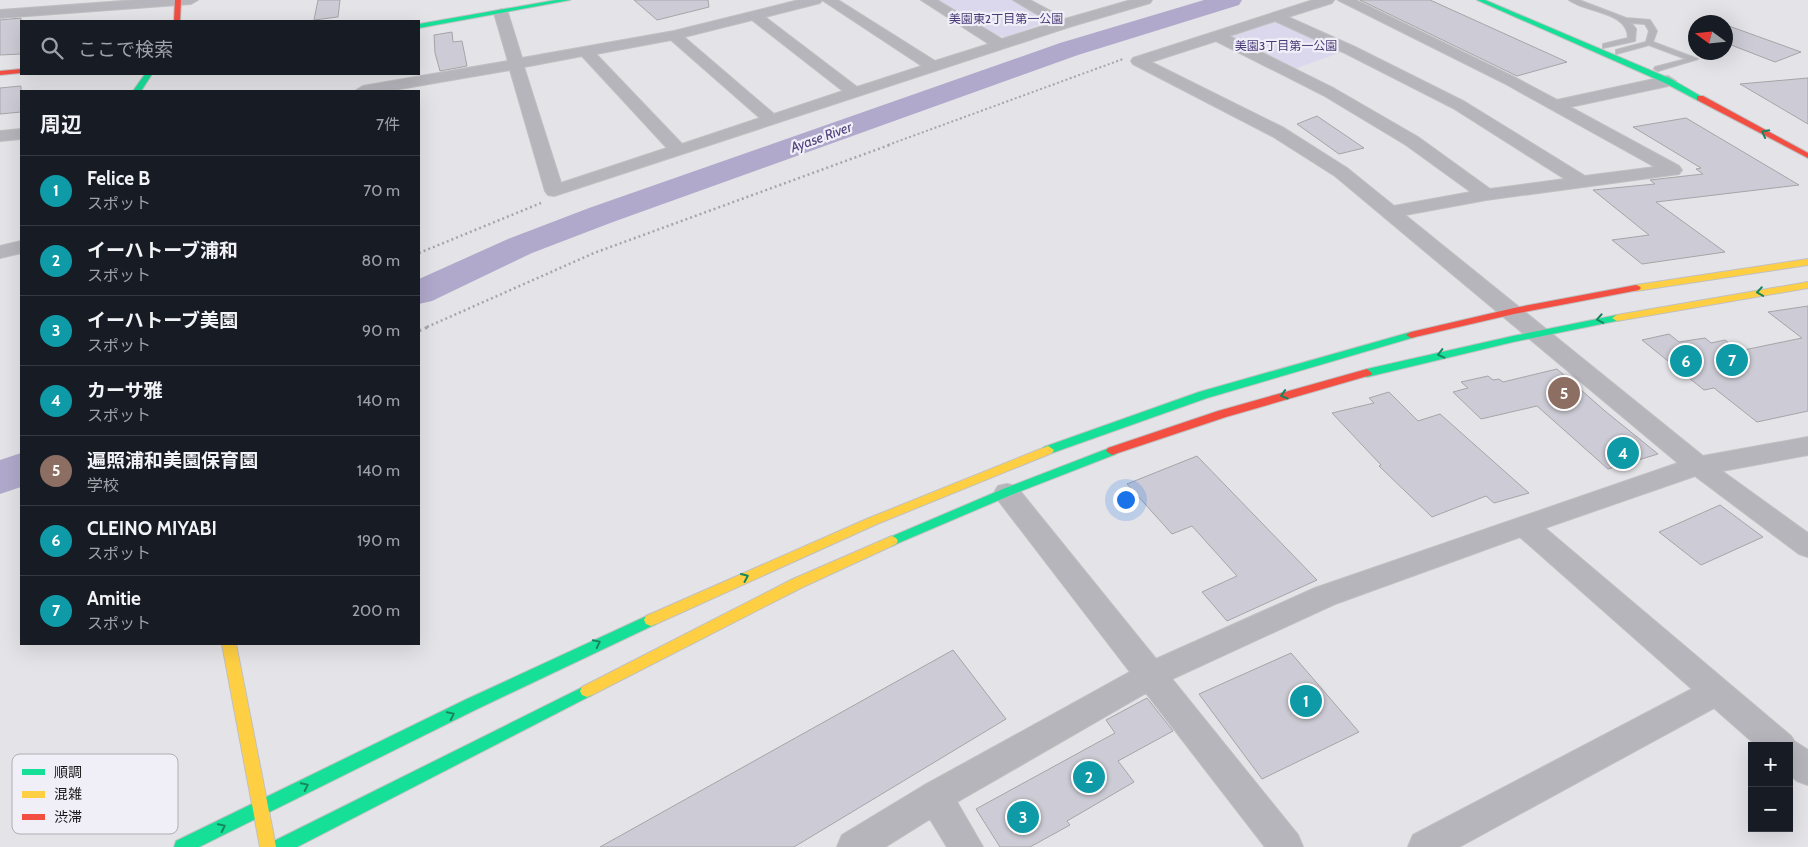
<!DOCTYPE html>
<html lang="ja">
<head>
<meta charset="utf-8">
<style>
	:root { --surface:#171b24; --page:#20242c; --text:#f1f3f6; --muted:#9ea1a6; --line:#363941; --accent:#1a73e8 }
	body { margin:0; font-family:Cabin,"Noto Sans JP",sans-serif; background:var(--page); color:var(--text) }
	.controls { position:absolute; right:15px; bottom:15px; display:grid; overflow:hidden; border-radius:0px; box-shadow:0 5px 20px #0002 }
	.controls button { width:45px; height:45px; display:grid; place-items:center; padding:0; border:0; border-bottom:1px solid var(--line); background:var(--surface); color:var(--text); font:25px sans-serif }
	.compass { position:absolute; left:1688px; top:15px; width:45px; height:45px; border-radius:50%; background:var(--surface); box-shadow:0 5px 20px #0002; rotate:285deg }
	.you { position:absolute; left:1125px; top:499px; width:18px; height:18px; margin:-12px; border:4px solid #fff; border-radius:50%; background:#1a73e8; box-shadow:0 0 0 8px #1a73e833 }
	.badge { display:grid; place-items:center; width:32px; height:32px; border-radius:50%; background:var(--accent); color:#fff; font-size:16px; font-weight:700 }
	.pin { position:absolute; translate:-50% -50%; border:2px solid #fff; box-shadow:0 1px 5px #0006 }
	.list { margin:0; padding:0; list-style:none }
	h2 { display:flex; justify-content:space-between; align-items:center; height:65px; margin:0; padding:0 20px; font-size:21px }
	h2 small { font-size:16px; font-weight:400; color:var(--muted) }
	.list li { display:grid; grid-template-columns:32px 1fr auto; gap:15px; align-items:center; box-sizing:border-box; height:70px; padding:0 20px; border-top:1px solid var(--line) }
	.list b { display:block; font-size:19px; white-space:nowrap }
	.list p { margin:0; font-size:16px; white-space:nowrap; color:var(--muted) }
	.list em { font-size:16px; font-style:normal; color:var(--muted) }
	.icon { flex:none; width:28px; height:28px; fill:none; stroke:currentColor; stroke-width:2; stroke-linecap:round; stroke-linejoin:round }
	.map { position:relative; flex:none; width:1808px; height:847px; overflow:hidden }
	.search { position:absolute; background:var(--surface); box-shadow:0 5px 20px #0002; left:20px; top:20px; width:400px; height:55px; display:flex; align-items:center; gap:12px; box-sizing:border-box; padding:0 18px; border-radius:0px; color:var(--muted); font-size:19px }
	.panel { position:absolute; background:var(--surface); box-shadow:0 5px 20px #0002; left:20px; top:90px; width:400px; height:555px; border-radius:0px }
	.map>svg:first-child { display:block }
	.green { fill:#dbd7ec }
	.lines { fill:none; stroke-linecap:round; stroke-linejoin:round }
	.river { fill:#b0a9cb; fill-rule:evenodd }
	.building { fill:#cdccd6; stroke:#a5a5a8 }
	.lane-casing { stroke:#c0c0c2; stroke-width:2 }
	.street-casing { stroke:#c0c0c2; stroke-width:2 }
	.fast-casing { stroke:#c0c0c2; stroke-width:2 }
	.slow-casing { stroke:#c0c0c2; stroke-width:2 }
	.jam-casing { stroke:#c0c0c2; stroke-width:2 }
	.path-far2 { stroke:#a6a5aa; stroke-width:2; stroke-dasharray:2 2.5; stroke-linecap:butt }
	.path-far1 { stroke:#a6a5aa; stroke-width:2.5; stroke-dasharray:2 3; stroke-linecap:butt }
	.path { stroke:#a6a5aa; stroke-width:3; stroke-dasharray:2.5 4; stroke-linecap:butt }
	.lane { fill:#b6b5bc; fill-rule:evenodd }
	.street { fill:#b6b5bc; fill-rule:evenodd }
	.fast { fill:#16e098; fill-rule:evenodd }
	.slow { fill:#ffcf43; fill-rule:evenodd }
	.jam { fill:#f24e42; fill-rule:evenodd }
	.oneway { stroke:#16865f }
	.labels { text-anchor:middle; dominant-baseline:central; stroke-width:4.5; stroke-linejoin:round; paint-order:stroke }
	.far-park-label { font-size:12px; fill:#4b3c78; stroke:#f0eff7 }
	.far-water-label { font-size:14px; font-style:italic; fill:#52427f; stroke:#f0eff7 }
	.key { fill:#f0eff7; stroke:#afaeb4; stroke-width:1 }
	.key-label { font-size:14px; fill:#171719 }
</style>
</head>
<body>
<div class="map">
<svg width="1808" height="847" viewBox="0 0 1808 847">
	<rect width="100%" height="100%" fill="#e4e4e8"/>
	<g class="green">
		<polygon points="938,0 1014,0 1052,20 1007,37 999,36"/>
		<polygon points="1271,21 1278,21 1345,51 1294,69 1228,37 1228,34"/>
	</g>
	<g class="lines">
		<g class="river">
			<polygon points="1204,0 1242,0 1239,5 1078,55 613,222 532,253 432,301 419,304 419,279 508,239 589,208 1060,43"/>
			<polygon points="21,453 21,487 0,494 0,460"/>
		</g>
	</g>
	<g class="building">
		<polygon points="318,0 340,0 338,17 314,20"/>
		<polygon points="634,0 708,0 709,7 657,20"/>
		<polygon points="1360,0 1430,0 1567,62 1517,76"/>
		<polygon points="21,18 21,54 0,55 0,20"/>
		<polygon points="1726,25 1801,52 1775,62 1726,43"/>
		<polygon points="452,32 453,42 462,41 467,66 440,71 435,53 434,35"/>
		<polygon points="1808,78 1808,124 1740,84"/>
		<polygon points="21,86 21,112 0,114 0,88"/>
		<polygon points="1317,116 1364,148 1339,154 1297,124"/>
		<polygon points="1686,118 1799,185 1656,202 1725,252 1642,264 1612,240 1649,235 1593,190 1655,184 1650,180 1703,174 1696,169 1701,168 1633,127"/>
		<polygon points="1808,306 1808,411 1757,422 1714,388 1704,390 1642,340 1669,334 1679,342 1705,338 1711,343 1725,340 1739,351 1802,338 1768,312"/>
		<polygon points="1557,369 1605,411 1658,454 1608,469 1537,406 1481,419 1453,392 1468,388 1461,382 1488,376 1493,380 1499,379 1503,382"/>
		<polygon points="1389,392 1418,421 1440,414 1529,493 1494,503 1486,496 1432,517 1379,466 1381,465 1332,413 1374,403 1369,398"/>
		<polygon points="1197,456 1317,580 1227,621 1202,592 1237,576 1192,526 1172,534 1127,484"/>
		<polygon points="1720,505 1763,537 1701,565 1659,532"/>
		<polygon points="953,650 1006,719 794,847 600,847"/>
		<polygon points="1291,653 1359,732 1262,779 1199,694"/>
		<polygon points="1147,698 1173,731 1118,761 1134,782 1067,821 1070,825 1030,847 1000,847 976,809 1115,733 1106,720"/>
	</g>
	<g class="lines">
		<g class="lane-casing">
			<path id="lane" d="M1569 0H1579L1626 18 1650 20 1657 31 1653 42 1698 59 1658 71 1654 69 1655 67 1686 59 1649 45 1616 54V50L1646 42 1649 31 1645 24 1631 23 1636 29 1635 41 1603 48V44L1628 38C1628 11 1586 13 1569 0Z"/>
		</g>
		<g class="street-casing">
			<g id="street">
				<polygon points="136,0 198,0 191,4 0,18 0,10"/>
				<path d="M799 0H822L820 3 765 17 857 87 922 66 822 0H838L935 61 989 44 921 0H937L1002 39 1052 23 1013 0H1030L1065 19 1131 0H1152L1150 3 1069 27 554 196 548 195 545 191 510 70 388 91H355L363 86 508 61 494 13 501 9 508 13 522 58 674 31ZM752 20 843 91 774 114 684 37ZM671 40 760 118 682 144 596 54ZM582 56 667 148 561 183 524 67Z"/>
				<path d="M1313 0H1334L1332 3 1288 17 1355 47 1465 102 1585 176 1655 167 1504 83 1338 0H1356L1514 77 1557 100 1668 76 1676 81 1668 86 1570 107 1679 166 1682 170 1679 174 1486 200 1405 215 1703 456 1808 437V455L1722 471 1808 533V557L1799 554 1695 476 1545 528 1791 736 1794 741 1808 750V785L1797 781 1789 774V746H1757L1714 708 1459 847H1408L1413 835 1692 689 1520 537 1335 604 1172 679 1298 835 1303 847H1265L1146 693 957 802 983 847H947L930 819 885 847H837L842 835 923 786 1130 672 998 500 994 493 998 486 1007 484 1016 486 1156 659 1315 588 1678 463 1335 176 1272 136 1133 64 1131 61 1133 58ZM1275 21 1345 53 1453 108 1565 179 1490 189 1418 137 1335 89 1229 36ZM1216 41 1323 95 1406 145 1471 192 1394 206 1347 168 1284 128 1151 62Z"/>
				<polygon points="21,129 21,139 0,141 0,131"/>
				<polygon points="21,241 21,253 0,258 0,246"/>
			</g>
		</g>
		<g class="fast-casing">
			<g id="fast">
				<polygon points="556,0 570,0 419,28 419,24"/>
				<polygon points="1477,0 1485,0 1671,79 1704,98 1697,100 1665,83"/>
				<polygon points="145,74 152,74 141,91 133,91"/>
				<polygon points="1617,315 1622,318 1621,320 1513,342 1367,377 1362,373 1367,369 1513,336"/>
				<polygon points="1411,332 1415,333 1416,335 1415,337 1207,398 1052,453 1044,453 1042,450 1044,447 1199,392"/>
				<polygon points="1112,447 1118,451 1116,454 1011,495 896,544 892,546 888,544 886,541 888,538 1003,489"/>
				<polygon points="651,614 656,616 658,620 656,624 477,709 199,847 174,847 176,841 467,699"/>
				<polygon points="587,685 592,687 594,691 592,695 297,847 272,847 274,841"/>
			</g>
		</g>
		<g class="slow-casing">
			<g id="slow">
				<polygon points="1808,259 1808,265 1636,291 1631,288 1636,285"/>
				<polygon points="1808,282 1808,288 1617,321 1612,318 1617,315"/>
				<polygon points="1048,446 1054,450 1052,453 877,524 656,624 651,626 646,624 644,620 646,616 869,518"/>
				<polygon points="892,536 896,538 898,541 896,544 803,587 592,695 587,697 582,695 580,691 582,687 793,579"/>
				<polygon points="222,644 236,644 276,847 260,847"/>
			</g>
		</g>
		<g class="jam-casing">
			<g id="jam">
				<polygon points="175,0 181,0 180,21 174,21"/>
				<polygon points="21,69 21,73 0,75 0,71"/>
				<polygon points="1697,96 1703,96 1808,153 1808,158 1697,100"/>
				<polygon points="1636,285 1639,286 1641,288 1639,290 1514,314 1411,338 1406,335 1411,332 1514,308"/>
				<polygon points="1367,369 1372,373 1371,375 1226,417 1112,455 1106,451 1108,448 1218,411"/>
			</g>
		</g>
		<polyline class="path-far2" points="888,145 1123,59"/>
		<g class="path-far1">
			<polyline points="419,253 541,203"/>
			<polyline points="427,327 594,253 892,144"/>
		</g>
		<polyline class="path" points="419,331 430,326"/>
		<use href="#lane" class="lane"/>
		<use href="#street" class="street"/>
		<use href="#fast" class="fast"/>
		<use href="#slow" class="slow"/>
		<use href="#jam" class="jam"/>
	</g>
	<defs><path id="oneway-chevron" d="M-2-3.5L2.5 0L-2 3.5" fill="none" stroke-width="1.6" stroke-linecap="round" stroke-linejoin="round" transform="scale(1.25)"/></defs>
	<g class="oneway">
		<use href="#oneway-chevron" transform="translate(1765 133) rotate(-152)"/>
		<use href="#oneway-chevron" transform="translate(1760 292) rotate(171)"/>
		<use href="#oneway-chevron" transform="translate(1600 319) rotate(169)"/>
		<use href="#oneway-chevron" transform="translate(1441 354) rotate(166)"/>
		<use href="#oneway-chevron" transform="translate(1284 395) rotate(163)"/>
		<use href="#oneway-chevron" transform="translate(745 577) rotate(-24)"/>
		<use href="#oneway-chevron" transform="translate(597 643) rotate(-26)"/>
		<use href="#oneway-chevron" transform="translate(451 715) rotate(-26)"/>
		<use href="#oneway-chevron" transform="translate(305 786) rotate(-26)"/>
		<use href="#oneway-chevron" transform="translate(222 827) rotate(-26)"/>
	</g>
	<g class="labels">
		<g class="far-park-label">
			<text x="1006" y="18">美園東2丁目第一公園</text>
			<text x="1286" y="45">美園3丁目第一公園</text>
		</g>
		<g class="far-water-label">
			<text transform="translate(821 137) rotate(-20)">Ayase River</text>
		</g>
	</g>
	<rect x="12" y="754" width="166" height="80" rx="8" class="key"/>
	<rect x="22" y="769" width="23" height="6" fill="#16e098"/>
	<rect x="22" y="791" width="23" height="7" fill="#ffcf43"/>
	<rect x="22" y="814" width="23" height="6" fill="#f24e42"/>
	<g class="key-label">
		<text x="54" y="777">順調</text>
		<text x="54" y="799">混雑</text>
		<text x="54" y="822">渋滞</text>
	</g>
</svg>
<div class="controls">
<button>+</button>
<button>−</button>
</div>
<svg class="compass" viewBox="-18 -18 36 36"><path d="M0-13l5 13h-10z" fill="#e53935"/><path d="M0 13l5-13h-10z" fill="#9ea1a6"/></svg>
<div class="you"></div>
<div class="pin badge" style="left:1306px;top:701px;background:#0f9aa8">1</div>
<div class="pin badge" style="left:1089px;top:777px;background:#0f9aa8">2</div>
<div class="pin badge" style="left:1023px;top:817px;background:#0f9aa8">3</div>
<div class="pin badge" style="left:1623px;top:453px;background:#0f9aa8">4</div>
<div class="pin badge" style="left:1564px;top:393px;background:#8d6e63">5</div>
<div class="pin badge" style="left:1686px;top:361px;background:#0f9aa8">6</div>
<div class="pin badge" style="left:1732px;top:360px;background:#0f9aa8">7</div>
<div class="search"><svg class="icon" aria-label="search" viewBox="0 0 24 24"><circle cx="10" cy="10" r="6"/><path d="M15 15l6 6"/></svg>ここで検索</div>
<section class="panel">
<h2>周辺<small>7件</small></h2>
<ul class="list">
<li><span class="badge" style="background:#0f9aa8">1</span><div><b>Felice B</b><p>スポット</p></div><em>70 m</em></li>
<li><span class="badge" style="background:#0f9aa8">2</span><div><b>イーハトーブ浦和</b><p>スポット</p></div><em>80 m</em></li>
<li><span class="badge" style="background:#0f9aa8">3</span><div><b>イーハトーブ美園</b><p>スポット</p></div><em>90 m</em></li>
<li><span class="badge" style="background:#0f9aa8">4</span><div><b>カーサ雅</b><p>スポット</p></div><em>140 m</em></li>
<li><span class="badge" style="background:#8d6e63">5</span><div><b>遍照浦和美園保育園</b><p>学校</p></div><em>140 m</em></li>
<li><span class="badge" style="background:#0f9aa8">6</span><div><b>CLEINO MIYABI</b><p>スポット</p></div><em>190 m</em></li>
<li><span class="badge" style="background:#0f9aa8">7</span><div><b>Amitie</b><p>スポット</p></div><em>200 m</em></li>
</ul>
</section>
</div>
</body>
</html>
